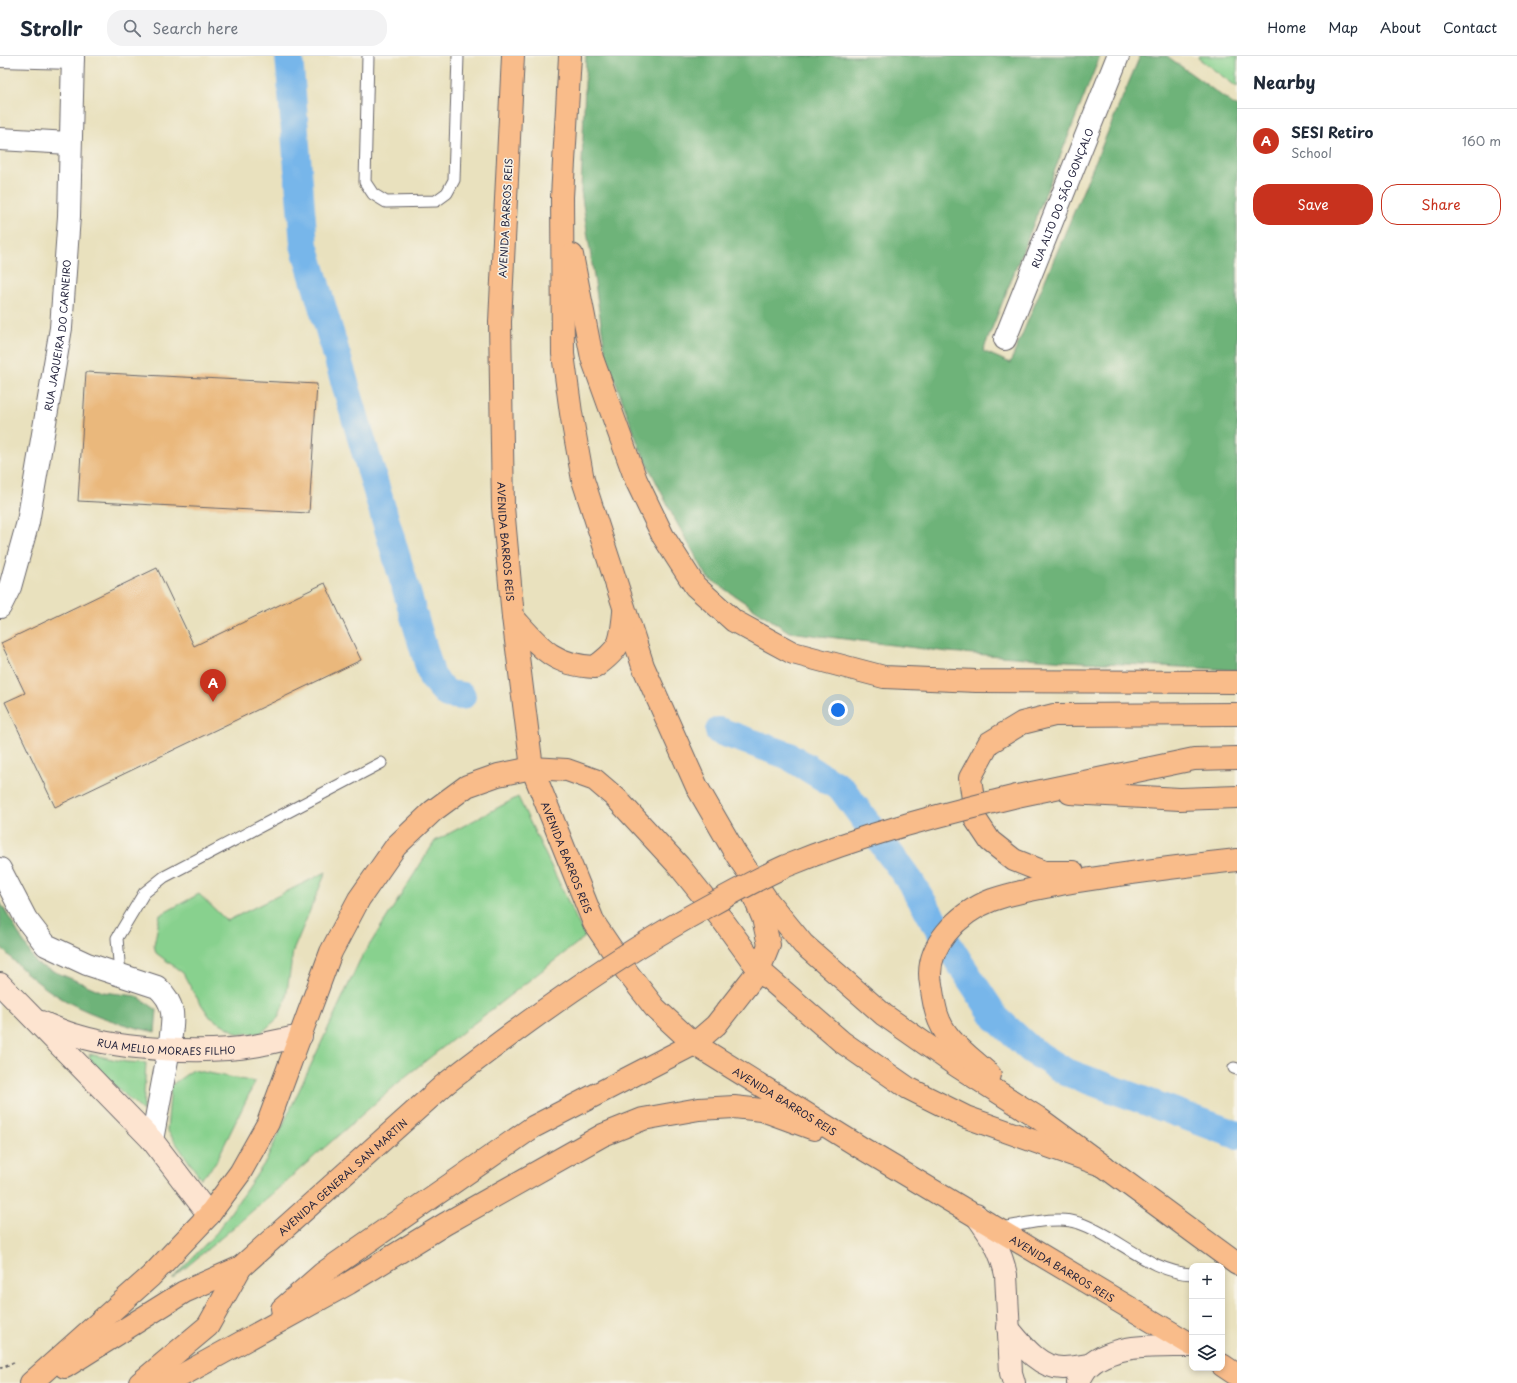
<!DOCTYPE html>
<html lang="en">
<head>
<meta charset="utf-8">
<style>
	:root { --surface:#fff; --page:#f2f2f3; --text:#1f2937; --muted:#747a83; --line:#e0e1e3; --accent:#c8321e }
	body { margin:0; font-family:"Playpen Sans",sans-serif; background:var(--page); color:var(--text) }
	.controls { position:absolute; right:12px; bottom:12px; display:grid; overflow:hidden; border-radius:8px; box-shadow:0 2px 6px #0003 }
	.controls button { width:36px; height:36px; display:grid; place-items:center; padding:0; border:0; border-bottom:1px solid var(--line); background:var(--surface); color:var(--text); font:20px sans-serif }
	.you { position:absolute; left:838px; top:654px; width:14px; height:14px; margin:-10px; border:3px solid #fff; border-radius:50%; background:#1a73e8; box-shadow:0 0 0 6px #1a73e833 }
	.badge { display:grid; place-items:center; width:26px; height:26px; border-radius:50%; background:var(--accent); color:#fff; font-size:13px; font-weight:700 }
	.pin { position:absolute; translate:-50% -33px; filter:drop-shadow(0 1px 2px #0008) }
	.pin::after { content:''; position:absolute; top:21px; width:14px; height:12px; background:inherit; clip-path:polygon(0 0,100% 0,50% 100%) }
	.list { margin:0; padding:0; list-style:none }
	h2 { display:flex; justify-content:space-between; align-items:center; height:52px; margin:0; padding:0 16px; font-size:17px }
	h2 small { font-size:13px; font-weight:400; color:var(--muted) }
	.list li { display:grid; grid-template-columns:26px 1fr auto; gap:12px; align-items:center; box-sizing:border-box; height:64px; padding:0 16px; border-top:1px solid var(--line) }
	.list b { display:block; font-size:15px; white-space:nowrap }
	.list p { margin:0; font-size:13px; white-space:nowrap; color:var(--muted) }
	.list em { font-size:13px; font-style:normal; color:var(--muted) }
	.actions { display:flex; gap:8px; padding:12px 16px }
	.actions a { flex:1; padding:9px 0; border:1px solid var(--accent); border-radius:16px; text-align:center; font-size:14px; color:var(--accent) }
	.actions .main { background:var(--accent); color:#fff }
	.icon { flex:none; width:22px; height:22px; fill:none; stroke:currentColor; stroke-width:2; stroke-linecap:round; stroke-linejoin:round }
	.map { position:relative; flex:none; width:1237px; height:1327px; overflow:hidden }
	header { display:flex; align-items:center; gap:24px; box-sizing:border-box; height:56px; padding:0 20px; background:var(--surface); border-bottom:1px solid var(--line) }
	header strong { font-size:19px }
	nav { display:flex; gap:22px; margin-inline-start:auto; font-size:14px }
	.search { width:280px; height:36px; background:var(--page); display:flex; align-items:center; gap:10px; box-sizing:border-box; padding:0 14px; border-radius:16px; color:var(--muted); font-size:15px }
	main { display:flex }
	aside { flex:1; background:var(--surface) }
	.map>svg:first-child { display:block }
	.green { fill:#88d18e; stroke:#557a64 }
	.forest { fill:#6eb379; stroke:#486a5a }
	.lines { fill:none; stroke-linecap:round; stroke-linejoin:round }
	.canal { stroke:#77b6ea; stroke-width:28 }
	.building { fill:#eab87c }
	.service-casing { stroke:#686569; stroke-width:13 }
	.minor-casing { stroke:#686569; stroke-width:24 }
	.tertiary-casing { stroke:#686569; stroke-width:24 }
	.secondary-casing { stroke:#686569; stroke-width:24 }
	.primary-casing { stroke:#686569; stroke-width:24 }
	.path { stroke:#686569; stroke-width:2.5; stroke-dasharray:3 3; stroke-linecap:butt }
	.service { stroke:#fff; stroke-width:11 }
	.minor { stroke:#fff; stroke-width:22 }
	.tertiary { stroke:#fff; stroke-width:22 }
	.secondary { stroke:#fde4d0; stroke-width:22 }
	.primary { stroke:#f9bc8a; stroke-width:22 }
	.primary-bridge-casing { stroke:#686569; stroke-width:24; stroke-linecap:butt }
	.primary-bridge { stroke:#f9bc8a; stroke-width:22 }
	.labels { text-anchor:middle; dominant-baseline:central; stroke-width:3; stroke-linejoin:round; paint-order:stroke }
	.street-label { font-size:10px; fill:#22223b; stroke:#f7f3e8 }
</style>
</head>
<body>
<header>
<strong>Strollr</strong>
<div class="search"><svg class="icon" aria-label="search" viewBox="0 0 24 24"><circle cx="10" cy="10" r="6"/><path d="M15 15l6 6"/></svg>Search here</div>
<nav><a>Home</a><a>Map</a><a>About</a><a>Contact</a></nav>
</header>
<main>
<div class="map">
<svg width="1237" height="1327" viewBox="0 0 1237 1327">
	<rect width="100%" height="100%" fill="#f7f3e8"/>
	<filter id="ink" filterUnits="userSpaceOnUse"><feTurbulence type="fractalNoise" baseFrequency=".025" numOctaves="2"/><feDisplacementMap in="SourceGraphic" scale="8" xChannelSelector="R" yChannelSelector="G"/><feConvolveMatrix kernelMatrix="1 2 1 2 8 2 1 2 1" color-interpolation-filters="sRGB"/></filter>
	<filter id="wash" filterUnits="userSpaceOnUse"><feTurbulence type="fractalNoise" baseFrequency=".012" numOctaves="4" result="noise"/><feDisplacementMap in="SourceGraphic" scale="16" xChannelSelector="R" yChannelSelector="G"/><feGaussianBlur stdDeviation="0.9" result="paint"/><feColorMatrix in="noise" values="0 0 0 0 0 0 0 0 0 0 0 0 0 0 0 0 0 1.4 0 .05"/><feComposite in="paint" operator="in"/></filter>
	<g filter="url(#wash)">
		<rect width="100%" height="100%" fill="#e9e1be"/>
		<g class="green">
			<polygon points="1199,0 1237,0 1237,31 1198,2"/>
			<polygon points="518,741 585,881 406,1020 234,1171 172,1223 217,1176 266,1105 360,904 435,785"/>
			<polygon points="326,816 293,895 286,942 278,962 261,977 239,978 210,961 193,936 183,917 156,897 154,889 160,859 199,838 227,865"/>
			<polygon points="89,998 126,1006 146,1007 143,1055 91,1008"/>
			<polygon points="193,1014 255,1026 215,1108 201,1123 167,1074 171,1029"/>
		</g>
		<g class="forest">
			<polygon points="586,0 1100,0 983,295 1010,307 1140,0 1167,0 1237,51 1237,614 1066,605 948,596 789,576 708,522 673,460 640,393 606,300 581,135"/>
			<path d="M0 846 36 907 41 910 103 936 137 940 157 954 155 976C90 962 44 941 0 890Z"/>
		</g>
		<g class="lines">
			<g class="canal">
				<polyline points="289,0 304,189 432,621 447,638 462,640"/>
				<polyline points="719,675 787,699 842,733 910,825 959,906 996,962 1031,994 1066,1016 1237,1079"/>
			</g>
		</g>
		<g id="blocks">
			<g class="building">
				<polygon points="86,316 317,328 309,457 78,445"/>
				<polygon points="157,512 194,590 325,527 361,604 55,751 5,646 25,637 1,587"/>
			</g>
		</g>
	</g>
	<g filter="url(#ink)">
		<use href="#blocks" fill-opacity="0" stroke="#686569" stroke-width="1"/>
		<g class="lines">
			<g class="service-casing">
				<g id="service">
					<polyline points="368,0 365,126 373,138 386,146 436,145 447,137 454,124 458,0"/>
					<polyline points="120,918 117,882 144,837 164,821 381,707"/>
					<polyline points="1234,1012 1237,1013"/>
					<path d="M1000 1172C1022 1169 1057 1159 1079 1167 1118 1180 1149 1216 1192 1218"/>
				</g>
			</g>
			<g class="minor-casing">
				<g id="minor">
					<polyline points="0,0 73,2"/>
					<polyline points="0,83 69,87"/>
					<path id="s1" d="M1005 283 1118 0"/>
					<polyline points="152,1084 169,993"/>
				</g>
			</g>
			<g class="tertiary-casing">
				<g id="tertiary">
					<path id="s2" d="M0 551 10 531 28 466 61 272 69 160 73 0"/>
					<path d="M0 813 26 863 46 889 87 908 157 931C179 950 172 968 169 993"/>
				</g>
			</g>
			<g class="secondary-casing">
				<g id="secondary">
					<polyline points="0,928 152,1084 209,1159"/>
					<path id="s3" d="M41 966C53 971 66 977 78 980 124 994 206 998 254 990 270 987 285 983 301 980"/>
					<path d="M976 1159C991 1180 1001 1194 1006 1219L1011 1317 1014 1327"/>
					<path d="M1008 1272C1022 1289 1040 1313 1064 1312 1072 1312 1081 1310 1089 1309"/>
					<path d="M1078 1327C1081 1321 1085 1313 1090 1309 1115 1287 1161 1290 1192 1290"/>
				</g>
			</g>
			<g class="primary-casing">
				<g id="primary">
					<path id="s4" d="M513 0 500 266 503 451 513 561 532 712 594 867 627 916 655 952 694 988 860 1091 1192 1289"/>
					<polyline points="570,0 562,141 563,298 571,357 583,424 643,610 697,731 734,795 767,844 803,888 884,959 957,1010 1037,1061 1237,1208"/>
					<polyline points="572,199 592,302 636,424 663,480 695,530 734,565 793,597 884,621 976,625 1237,626"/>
					<path d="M513 561C540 591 552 609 595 611 621 592 621 587 624 556"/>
					<polyline points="1070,737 1180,743 1237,741"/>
					<polyline points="1017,740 1194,703 1237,702"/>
					<polyline points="1073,816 1044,816 1014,804 990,785 976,764 970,722 989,687 1022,667 1054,659 1237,658"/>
					<path d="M990 1019C977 1007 961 995 950 982 936 966 934 948 931 928 924 891 958 857 992 844 1017 835 1045 831 1072 826 1127 817 1182 810 1237 804"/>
					<polyline points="282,1253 323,1217 533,1071 694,988 716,969 759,914 769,889 763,862 752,836"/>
					<polyline points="1222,1309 1237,1319"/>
					<polyline points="65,1311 184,1236 241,1211"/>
					<polyline points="31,1327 151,1220 209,1159 240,1117 268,1067 331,896 359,843 396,790 433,755 467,730 498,719 532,712 567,714 595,724 616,742 679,810 724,866 759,914 842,986 908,1032 966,1061 1104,1110"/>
					<path id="s5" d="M140 1327 208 1270 241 1211 444 1029"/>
					<polyline points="168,1327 349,1227 445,1168 603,1079 643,1063 699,1053 734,1051 762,1054 814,1073"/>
				</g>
			</g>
			<polyline class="path" points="0,1312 15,1306"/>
			<use href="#service" class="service"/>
			<use href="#minor" class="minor"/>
			<use href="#tertiary" class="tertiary"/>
			<use href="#secondary" class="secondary"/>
			<use href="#primary" class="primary"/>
			<g class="primary-bridge-casing">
				<path id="primary-bridge" d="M444 1029C527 965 612 903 705 852 732 837 759 822 786 810 861 779 939 759 1017 740"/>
			</g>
			<use href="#primary-bridge" class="primary-bridge"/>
		</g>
	</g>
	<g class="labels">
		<g class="street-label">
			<text stroke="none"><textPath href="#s1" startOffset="152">RUA ALTO DO SÃO GONÇALO</textPath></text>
			<text transform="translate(505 162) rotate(-87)">AVENIDA BARROS REIS</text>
			<text stroke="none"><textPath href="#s2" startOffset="279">RUA JAQUEIRA DO CARNEIRO</textPath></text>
			<text stroke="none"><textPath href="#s4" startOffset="486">AVENIDA BARROS REIS</textPath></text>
			<text stroke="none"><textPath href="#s4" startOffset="810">AVENIDA BARROS REIS</textPath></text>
			<text stroke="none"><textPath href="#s3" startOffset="129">RUA MELLO MORAES FILHO</textPath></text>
			<text stroke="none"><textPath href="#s4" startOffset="1146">AVENIDA BARROS REIS</textPath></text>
			<text stroke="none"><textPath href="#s5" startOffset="292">AVENIDA GENERAL SAN MARTIN</textPath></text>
			<text stroke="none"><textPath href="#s4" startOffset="1470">AVENIDA BARROS REIS</textPath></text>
		</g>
	</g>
</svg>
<div class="controls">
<button>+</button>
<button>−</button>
<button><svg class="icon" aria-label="layers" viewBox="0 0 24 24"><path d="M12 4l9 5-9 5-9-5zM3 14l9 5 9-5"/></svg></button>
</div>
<div class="you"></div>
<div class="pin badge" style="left:213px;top:646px">A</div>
</div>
<aside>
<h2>Nearby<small></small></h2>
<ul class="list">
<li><span class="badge">A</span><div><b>SESI Retiro</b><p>School</p></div><em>160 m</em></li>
</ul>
<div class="actions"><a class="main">Save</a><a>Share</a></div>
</aside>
</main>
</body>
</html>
